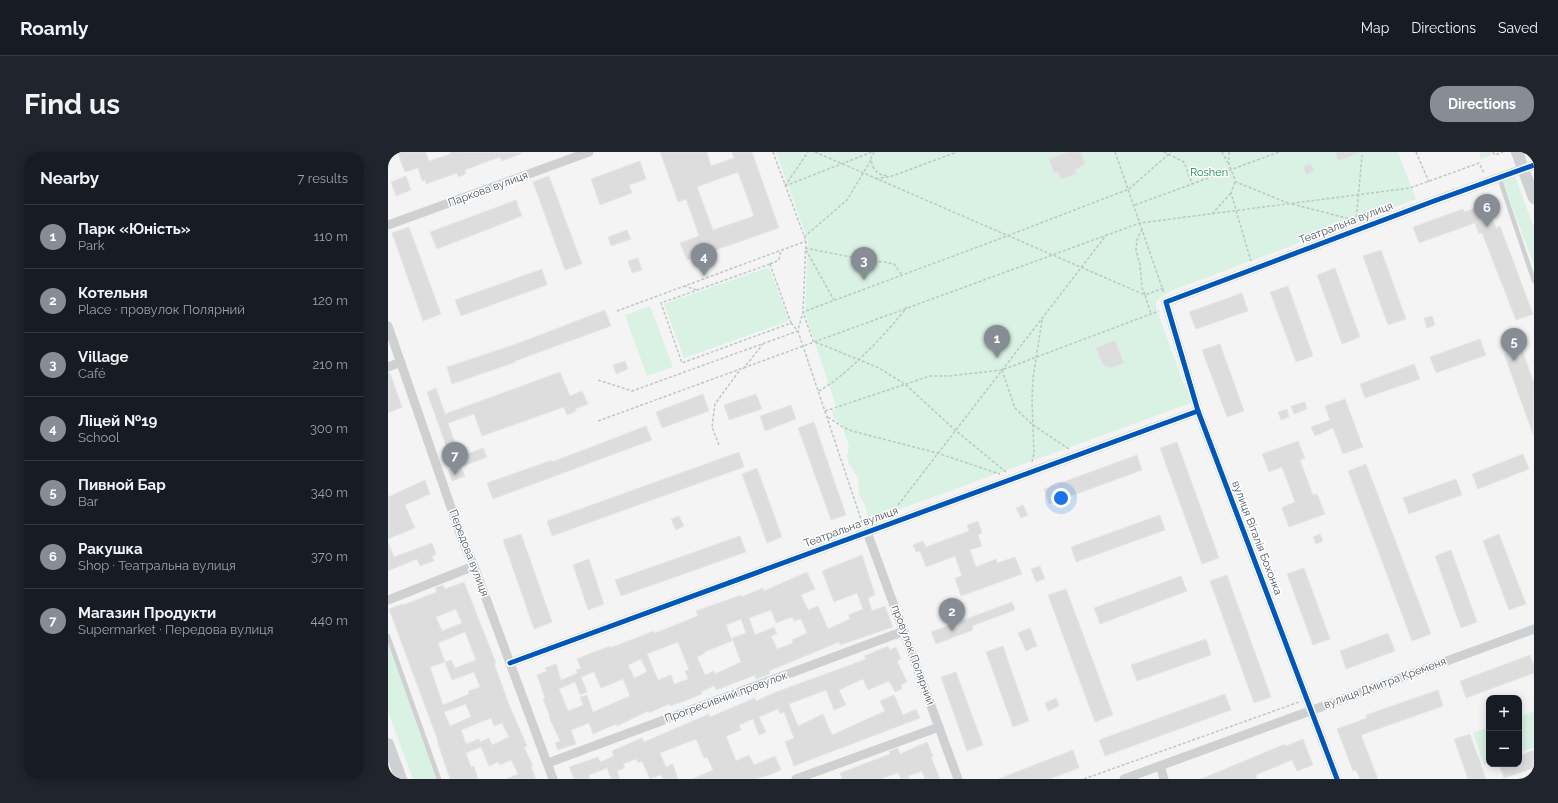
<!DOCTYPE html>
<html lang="en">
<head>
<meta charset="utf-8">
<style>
	:root { --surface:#171b24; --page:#20242c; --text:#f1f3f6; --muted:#9ea1a6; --line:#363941; --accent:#868d94 }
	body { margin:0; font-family:Raleway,sans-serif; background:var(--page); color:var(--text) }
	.controls { position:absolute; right:12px; bottom:12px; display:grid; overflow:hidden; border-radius:8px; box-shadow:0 2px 10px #0003 }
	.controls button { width:36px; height:36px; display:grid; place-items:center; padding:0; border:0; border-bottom:1px solid var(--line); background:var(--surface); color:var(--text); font:20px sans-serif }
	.you { position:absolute; left:673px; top:346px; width:14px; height:14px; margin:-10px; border:3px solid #fff; border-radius:50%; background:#1a73e8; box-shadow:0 0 0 6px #1a73e833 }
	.badge { display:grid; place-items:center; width:26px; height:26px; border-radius:50%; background:var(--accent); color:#fff; font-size:13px; font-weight:700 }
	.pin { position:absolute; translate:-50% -33px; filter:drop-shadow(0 1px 2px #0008) }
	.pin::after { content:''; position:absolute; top:21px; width:14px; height:12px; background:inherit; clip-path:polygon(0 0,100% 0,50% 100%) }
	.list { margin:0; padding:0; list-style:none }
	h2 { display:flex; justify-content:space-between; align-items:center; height:52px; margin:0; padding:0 16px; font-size:17px }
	h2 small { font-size:13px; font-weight:400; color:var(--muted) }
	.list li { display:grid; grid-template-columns:26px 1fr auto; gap:12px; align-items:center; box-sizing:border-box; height:64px; padding:0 16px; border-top:1px solid var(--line) }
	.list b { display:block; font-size:15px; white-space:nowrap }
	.list p { margin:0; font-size:13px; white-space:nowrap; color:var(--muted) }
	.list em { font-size:13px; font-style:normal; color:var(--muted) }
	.map { position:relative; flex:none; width:1146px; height:627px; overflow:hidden; border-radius:16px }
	header { display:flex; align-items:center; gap:24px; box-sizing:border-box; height:56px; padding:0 20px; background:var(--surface); border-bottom:1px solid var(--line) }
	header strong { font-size:19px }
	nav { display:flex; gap:22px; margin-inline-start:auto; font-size:14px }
	.intro { display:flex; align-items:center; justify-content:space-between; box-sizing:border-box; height:96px; padding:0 24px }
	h1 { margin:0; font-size:28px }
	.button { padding:10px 18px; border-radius:16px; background:var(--accent); color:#fff; font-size:14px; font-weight:700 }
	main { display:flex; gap:24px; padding:0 24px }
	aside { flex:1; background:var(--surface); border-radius:16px; box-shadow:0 2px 10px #0003 }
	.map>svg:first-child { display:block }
	.green { fill:#d9f2e3 }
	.building { fill:#ddddde; stroke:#e5e6e7; fill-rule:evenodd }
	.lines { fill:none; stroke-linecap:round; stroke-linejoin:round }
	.path { stroke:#bcc7c4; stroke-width:1.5; stroke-dasharray:3 2; stroke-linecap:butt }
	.lane { stroke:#ced0d2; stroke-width:4.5 }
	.street { stroke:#ced0d2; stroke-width:9 }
	.secondary { stroke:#ced0d4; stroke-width:12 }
	.cycleway-casing { stroke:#fff; stroke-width:8 }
	.cycleway { stroke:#0057b8; stroke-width:5 }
	.labels { text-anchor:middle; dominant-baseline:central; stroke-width:3; stroke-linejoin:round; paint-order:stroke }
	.park-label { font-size:11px; fill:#17864f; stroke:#fff }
	.street-label { font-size:11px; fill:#4a5661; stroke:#fff }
</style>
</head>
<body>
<header>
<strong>Roamly</strong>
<nav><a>Map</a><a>Directions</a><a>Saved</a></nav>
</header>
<div class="intro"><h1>Find us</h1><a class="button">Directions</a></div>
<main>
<aside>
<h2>Nearby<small>7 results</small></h2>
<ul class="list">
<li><span class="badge">1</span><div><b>Парк «Юність»</b><p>Park</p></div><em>110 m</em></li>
<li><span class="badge">2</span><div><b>Котельня</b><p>Place · провулок Полярний</p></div><em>120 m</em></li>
<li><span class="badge">3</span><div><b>Village</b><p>Café</p></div><em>210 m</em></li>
<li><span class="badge">4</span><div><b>Ліцей №19</b><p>School</p></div><em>300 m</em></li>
<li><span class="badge">5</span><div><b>Пивной Бар</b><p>Bar</p></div><em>340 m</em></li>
<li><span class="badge">6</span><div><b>Ракушка</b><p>Shop · Театральна вулиця</p></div><em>370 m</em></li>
<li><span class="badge">7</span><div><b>Магазин Продукти</b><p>Supermarket · Передова вулиця</p></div><em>440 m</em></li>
</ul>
</aside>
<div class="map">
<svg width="1146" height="627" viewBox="0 0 1146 627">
	<rect width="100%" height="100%" fill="#f4f4f4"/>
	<g class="green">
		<path d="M388 0H1010L1028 47 780 140 768 149V156L803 251 485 367 484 363 480 366 478 355 471 342 470 326 461 312 459 304 461 294 454 273C448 270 445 265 444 259L449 257 417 161 420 89Z"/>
		<polygon points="1091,0 1103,0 1104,3 1093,7"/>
		<polygon points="1125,24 1128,27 1146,76 1146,114 1114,27"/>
		<polygon points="381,115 401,169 296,206 276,152"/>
		<polygon points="262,154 285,215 259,224 237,163"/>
		<polygon points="0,489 49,627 25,627 0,560"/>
		<polygon points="1146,559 1146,595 1131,601 1131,565"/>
		<polygon points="1101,575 1101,611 1096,613 1085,581"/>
	</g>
	<g class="building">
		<polygon points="9,0 38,0 41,9 62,2 62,0 135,1 114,9 112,5 95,11 77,18 78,22 70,25 69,21 38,32 37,28 34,29 30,16 17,20"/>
		<path d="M272 0H319L323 14 346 6 344 0H364L391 76 299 108 292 91 311 84 298 47 290 50ZM350 20 366 64 325 78 309 35Z"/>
		<polygon points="680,0 693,0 697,12 687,18 689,22 673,27 670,20 666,21 661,7"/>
		<polygon points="947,0 970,0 971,1 950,9"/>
		<polygon points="252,9 258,27 241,33 244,41 212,53 203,27"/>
		<polygon points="923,12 926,20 918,23 915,15"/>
		<polygon points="18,24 23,38 8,44 3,30"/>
		<polygon points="161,24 194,112 177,118 145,30"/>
		<polygon points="128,48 134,64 49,97 42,80"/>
		<polygon points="1099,52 1108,76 1112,74 1145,162 1128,168 1094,81 1091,82 1087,71 1031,91 1025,75 1075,57 1076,60"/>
		<polygon points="21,75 53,162 35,169 4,81"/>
		<polygon points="239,78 243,87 223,94 220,85"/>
		<polygon points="993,98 1018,167 1000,173 975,104"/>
		<polygon points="250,106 254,118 244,121 240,109"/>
		<polygon points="947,116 972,185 954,192 929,123"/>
		<polygon points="154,117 159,133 73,164 67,148"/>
		<polygon points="900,134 925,204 908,210 882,140"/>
		<polygon points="854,141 860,159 808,177 801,160"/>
		<polygon points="217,158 223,174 127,209 128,210 64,232 59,215 131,191"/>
		<polygon points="1044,164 1047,173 1039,176 1036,166"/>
		<polygon points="1092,187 1098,203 1048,221 1042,205"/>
		<polygon points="727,188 736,211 722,216 715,213 708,196"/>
		<polygon points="832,192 856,259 839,265 814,198"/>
		<polygon points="1133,195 1146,231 1145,282 1116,202"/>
		<polygon points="237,209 240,217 228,222 225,213"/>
		<polygon points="1026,212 1032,227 977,246 972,232"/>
		<polygon points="172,220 182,244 194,239 200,252 187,257 188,259 179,263 176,255 94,284 86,262 60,271 72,305 95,296 99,305 73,315 77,324 64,329 60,318 65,316 63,308 39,240 48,236 57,262"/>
		<polygon points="0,221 2,221 14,255 0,261"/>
		<polygon points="315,242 321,259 274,276 268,260"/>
		<polygon points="368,242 374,257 341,268 336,253"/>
		<polygon points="957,247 975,295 955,302 945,276 927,284 923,275 942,268 937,254"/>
		<polygon points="917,250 919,257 906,262 903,254"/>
		<polygon points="403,253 408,267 377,279 372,264"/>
		<polygon points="899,257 901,265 893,268 890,260"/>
		<polygon points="426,270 458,363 443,368 410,276"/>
		<polygon points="258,274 264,288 105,347 99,331 164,308 164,310"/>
		<polygon points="910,289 917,306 912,308 925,343 929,342 930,344 937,362 901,375 894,357 895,355 907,350 894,315 881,320 874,302"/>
		<polygon points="789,290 831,406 814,412 772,296"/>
		<polygon points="351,300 356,315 164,384 159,369"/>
		<polygon points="1135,302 1141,317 1090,337 1084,322"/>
		<polygon points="749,303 754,318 661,352 656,337"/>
		<polygon points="978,312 1043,482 1024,489 960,319"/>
		<polygon points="369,316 394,385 379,391 354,322"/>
		<polygon points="1068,327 1074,343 1021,362 1015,346"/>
		<polygon points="37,328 42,342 17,353 27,376 0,387 0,345"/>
		<polygon points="635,353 640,363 633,366 628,356"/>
		<polygon points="772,363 777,378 688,410 683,395"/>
		<polygon points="291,364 296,374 288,378 283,367"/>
		<polygon points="590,369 594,381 590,383 594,394 582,398 588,415 608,407 609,411 627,405 634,422 573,444 567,426 574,424 567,404 538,415 532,399 528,400 525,393 535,389 538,395 581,379 579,373"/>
		<polygon points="133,382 164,470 146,477 115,388"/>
		<polygon points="932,382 935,389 928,392 925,385"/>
		<polygon points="1111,382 1138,452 1121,458 1095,389"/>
		<polygon points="352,384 358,400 233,444 227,428"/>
		<polygon points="0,390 6,405 44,391 48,402 44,404 46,409 32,414 29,407 0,419"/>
		<polygon points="1063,398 1089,470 1073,476 1047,404"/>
		<path d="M474 403 487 443 480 446 484 459 497 454 505 475 452 493 451 490 381 519 382 522 368 527 367 523 328 538 326 534 313 540 314 542 294 550 282 554 281 552 261 561 260 559 229 574 228 572 205 582 201 571 183 578 188 592 170 598 167 591 172 589 161 565 162 564 155 547 157 546 149 523 159 519 157 516 168 512 173 528 190 521 188 518 193 516 189 507 201 502 222 494V496L266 479 267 481 310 464 308 459 353 443V445L375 436 376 439 419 420 427 437 413 443 420 458 430 454 440 477 462 467 460 463 475 457 469 441 446 450 434 419ZM383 458 388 471 404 465 406 469 413 467 419 481 404 488 405 491 389 497 383 484 389 482 386 475 367 483 361 466ZM353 467 358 481 344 486 353 510 327 522 326 519 317 523 309 505 317 501 316 500 344 489 338 473ZM290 490 301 518 297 519 300 527 286 532 283 523 270 528 259 502ZM253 507 259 520 246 526 240 513ZM206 520 213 536 235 527 242 544 205 560 199 543 192 545 195 553 180 559 171 537 187 530 192 543 199 540 193 525Z"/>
		<polygon points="201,407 216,452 200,458 185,413"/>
		<polygon points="652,414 657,427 648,430 643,417"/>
		<polygon points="916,416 942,487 925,493 899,422"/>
		<polygon points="839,423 883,545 866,551 822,429"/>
		<polygon points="793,424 799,439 712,472 706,456"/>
		<path d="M76 430 108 511H106L120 550 139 594 136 595 145 614 143 615 148 627H118L130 622 123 608 112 613 110 610 101 614 93 595 78 601 83 615 86 614 90 627H62L49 589H50L1 457 15 452V453L49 440 47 436 55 433 57 437ZM68 457 74 471 54 479 48 465ZM77 480 88 508 67 516 63 508 57 510 64 528 86 520 92 535 80 539 81 542 55 553 42 515 57 510 50 491ZM78 552 83 565 62 574 56 560ZM103 566 106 574 114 571 121 585 104 593 101 586 92 590 91 587 78 592 73 578Z"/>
		<polygon points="678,437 725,563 707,570 660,443"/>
		<polygon points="624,450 627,458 584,474 585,478 548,492 543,480"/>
		<polygon points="642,476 649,494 638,499 630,481"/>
		<polygon points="1000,481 1007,499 958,517 952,499"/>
		<polygon points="818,487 823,503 749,529 743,513"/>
		<polygon points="500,494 502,498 508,495 513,507 509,509 519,530 513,533 514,537 507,540 501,529 480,538 475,527 451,538 458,553 446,558 438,538 401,552 410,574 435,562 444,583 497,559 492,549 506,543 515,563 528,557 532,566 406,614 397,590 406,586 396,560 392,562 390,557 371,565 378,580 371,583 365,567 351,573 353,578 338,584 348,609 361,603 366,613 387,604 393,618 381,623 367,627 304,627 325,618 319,605 316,606 308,587 272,601 278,615 285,612 290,627 275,627 273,623 262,627 254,609 250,611 248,607 235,612 237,616 229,619 232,627 223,627 219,616 201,623 202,627 186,627 181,615 210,605 212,610 226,604 224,599 254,586 256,590 321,562 322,565 367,546 368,549 388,540 465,512 478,507 476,504"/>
		<polygon points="615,494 641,569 625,575 598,500"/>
		<polygon points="1142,503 1146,513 1146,521 1078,546 1072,529"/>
		<polygon points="568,520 595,593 579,599 553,525"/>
		<polygon points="1050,538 1055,554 973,583 990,627 972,627 968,618 965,619 949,577 979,566 978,563"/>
		<polygon points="837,542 843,558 717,604 711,588"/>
		<polygon points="668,546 671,554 660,559 657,551"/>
		<polygon points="1082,582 1098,627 1080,627 1066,587"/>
		<polygon points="915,587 925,613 909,619 904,608 868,623 869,627 813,627 897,592 898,594"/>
		<polygon points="539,590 545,604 543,605 552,627 537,627 534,619 520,624 521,627 513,627 510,621 493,627 454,627 452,621 502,602 501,599 510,596 512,602"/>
		<polygon points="685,598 691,616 662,627 610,627"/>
		<polygon points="1146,598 1146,616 1116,626 1111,612 1131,612 1131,604"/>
	</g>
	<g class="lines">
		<g class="path">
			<polyline points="385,0 418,89 415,160 410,178"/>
			<polyline points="427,0 757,143 763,162"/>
			<path d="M486 0 483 6C484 16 488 23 500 24"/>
			<polyline points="727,0 776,141"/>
			<polyline points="776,0 796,10 804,32"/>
			<polyline points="834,0 840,11"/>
			<polyline points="841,0 841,13 848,30 900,51"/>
			<polyline points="1028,0 1041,30"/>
			<polyline points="1105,0 1107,3 1115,0"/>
			<polyline points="488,27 504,24 569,0"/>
			<polyline points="847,30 843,41 863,109"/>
			<polyline points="397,34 484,0"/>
			<polyline points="397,34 420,0"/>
			<polyline points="904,52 962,67 965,70"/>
			<polyline points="747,53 891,0"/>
			<polyline points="824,62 843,41"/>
			<polyline points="968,70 974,3"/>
			<polyline points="754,77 749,88 748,98 752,113 754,136 757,143 776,136"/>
			<polyline points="416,85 459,48 483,8"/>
			<polyline points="417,96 478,108 496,110 506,112 514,123"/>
			<polyline points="418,98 446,148"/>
			<polygon points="382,112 403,171 294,211 273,151"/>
			<polyline points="382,112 391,108 393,98"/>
			<polyline points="296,134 309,138"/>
			<polyline points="229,159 418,89"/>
			<polyline points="403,171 410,179 475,373"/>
			<polyline points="355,217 375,192"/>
			<polyline points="614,218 627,256 645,273 681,297"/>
			<polyline points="210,228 244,239 410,179"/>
			<path d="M431 239C458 224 500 180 519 155"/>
			<polyline points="437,259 542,224 561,224 614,218 771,159"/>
			<polyline points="440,265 453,274 464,279 549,301 612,322"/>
			<polyline points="210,269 752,71 1022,36 1091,11 1096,21"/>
			<polyline points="331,293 324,275 327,252 351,219"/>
			<polyline points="644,310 646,301 644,249 645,226 654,168"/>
			<polyline points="618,320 567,278 517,232 491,216 425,189 415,160 619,84 741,37 783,0"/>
			<polyline points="504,361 719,82"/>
			<polyline points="696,627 911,550"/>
		</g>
		<g class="lane">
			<polyline points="1111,25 1146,129"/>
			<polyline points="0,484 51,627"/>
		</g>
		<g class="street">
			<polyline points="0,73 201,0"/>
			<polyline points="0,174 75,390 86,414 165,627"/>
			<polyline points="0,215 13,210"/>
			<polyline points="479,380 570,627"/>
			<polyline points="0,448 86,414"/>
			<polyline points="122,511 810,259"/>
			<polyline points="160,611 516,479"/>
			<polyline points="772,614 776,627"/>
			<polyline points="408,627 551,575"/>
			<polyline points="736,627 1146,477"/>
			<polyline points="949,627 810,259 778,150 1046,49 1146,13"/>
		</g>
		<g class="secondary">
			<polyline points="1129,0 1146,46"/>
			<polyline points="0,592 13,627"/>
		</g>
		<g class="cycleway-casing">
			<g id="cycleway">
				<polyline points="122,511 810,259"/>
				<polyline points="949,627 810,259 778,150 1046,49 1146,13"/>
			</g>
		</g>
		<use href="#cycleway" class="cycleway"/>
	</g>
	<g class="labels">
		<g class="park-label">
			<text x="821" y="20">Roshen</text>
		</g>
		<g class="street-label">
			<text transform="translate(100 37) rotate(-20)">Паркова вулиця</text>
			<text transform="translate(958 71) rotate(-21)">Театральна вулиця</text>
			<text transform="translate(463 375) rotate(-20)">Театральна вулиця</text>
			<text transform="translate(869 386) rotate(69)">вулиця Віталія Бохонка</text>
			<text transform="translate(81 401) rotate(69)">Передова вулиця</text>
			<text transform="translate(525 503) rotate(70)">провулок Полярний</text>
			<text transform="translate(997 531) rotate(-20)">вулиця Дмитра Кременя</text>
			<text transform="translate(338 545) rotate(-20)">Прогресивний провулок</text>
		</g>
	</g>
</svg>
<div class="controls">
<button>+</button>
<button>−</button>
</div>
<div class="you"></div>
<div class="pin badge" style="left:609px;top:206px">1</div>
<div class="pin badge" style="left:564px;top:479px">2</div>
<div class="pin badge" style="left:476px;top:128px">3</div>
<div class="pin badge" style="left:316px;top:124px">4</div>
<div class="pin badge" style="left:1126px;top:209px">5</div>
<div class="pin badge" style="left:1099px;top:75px">6</div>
<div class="pin badge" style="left:67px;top:323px">7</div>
</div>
</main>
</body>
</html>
